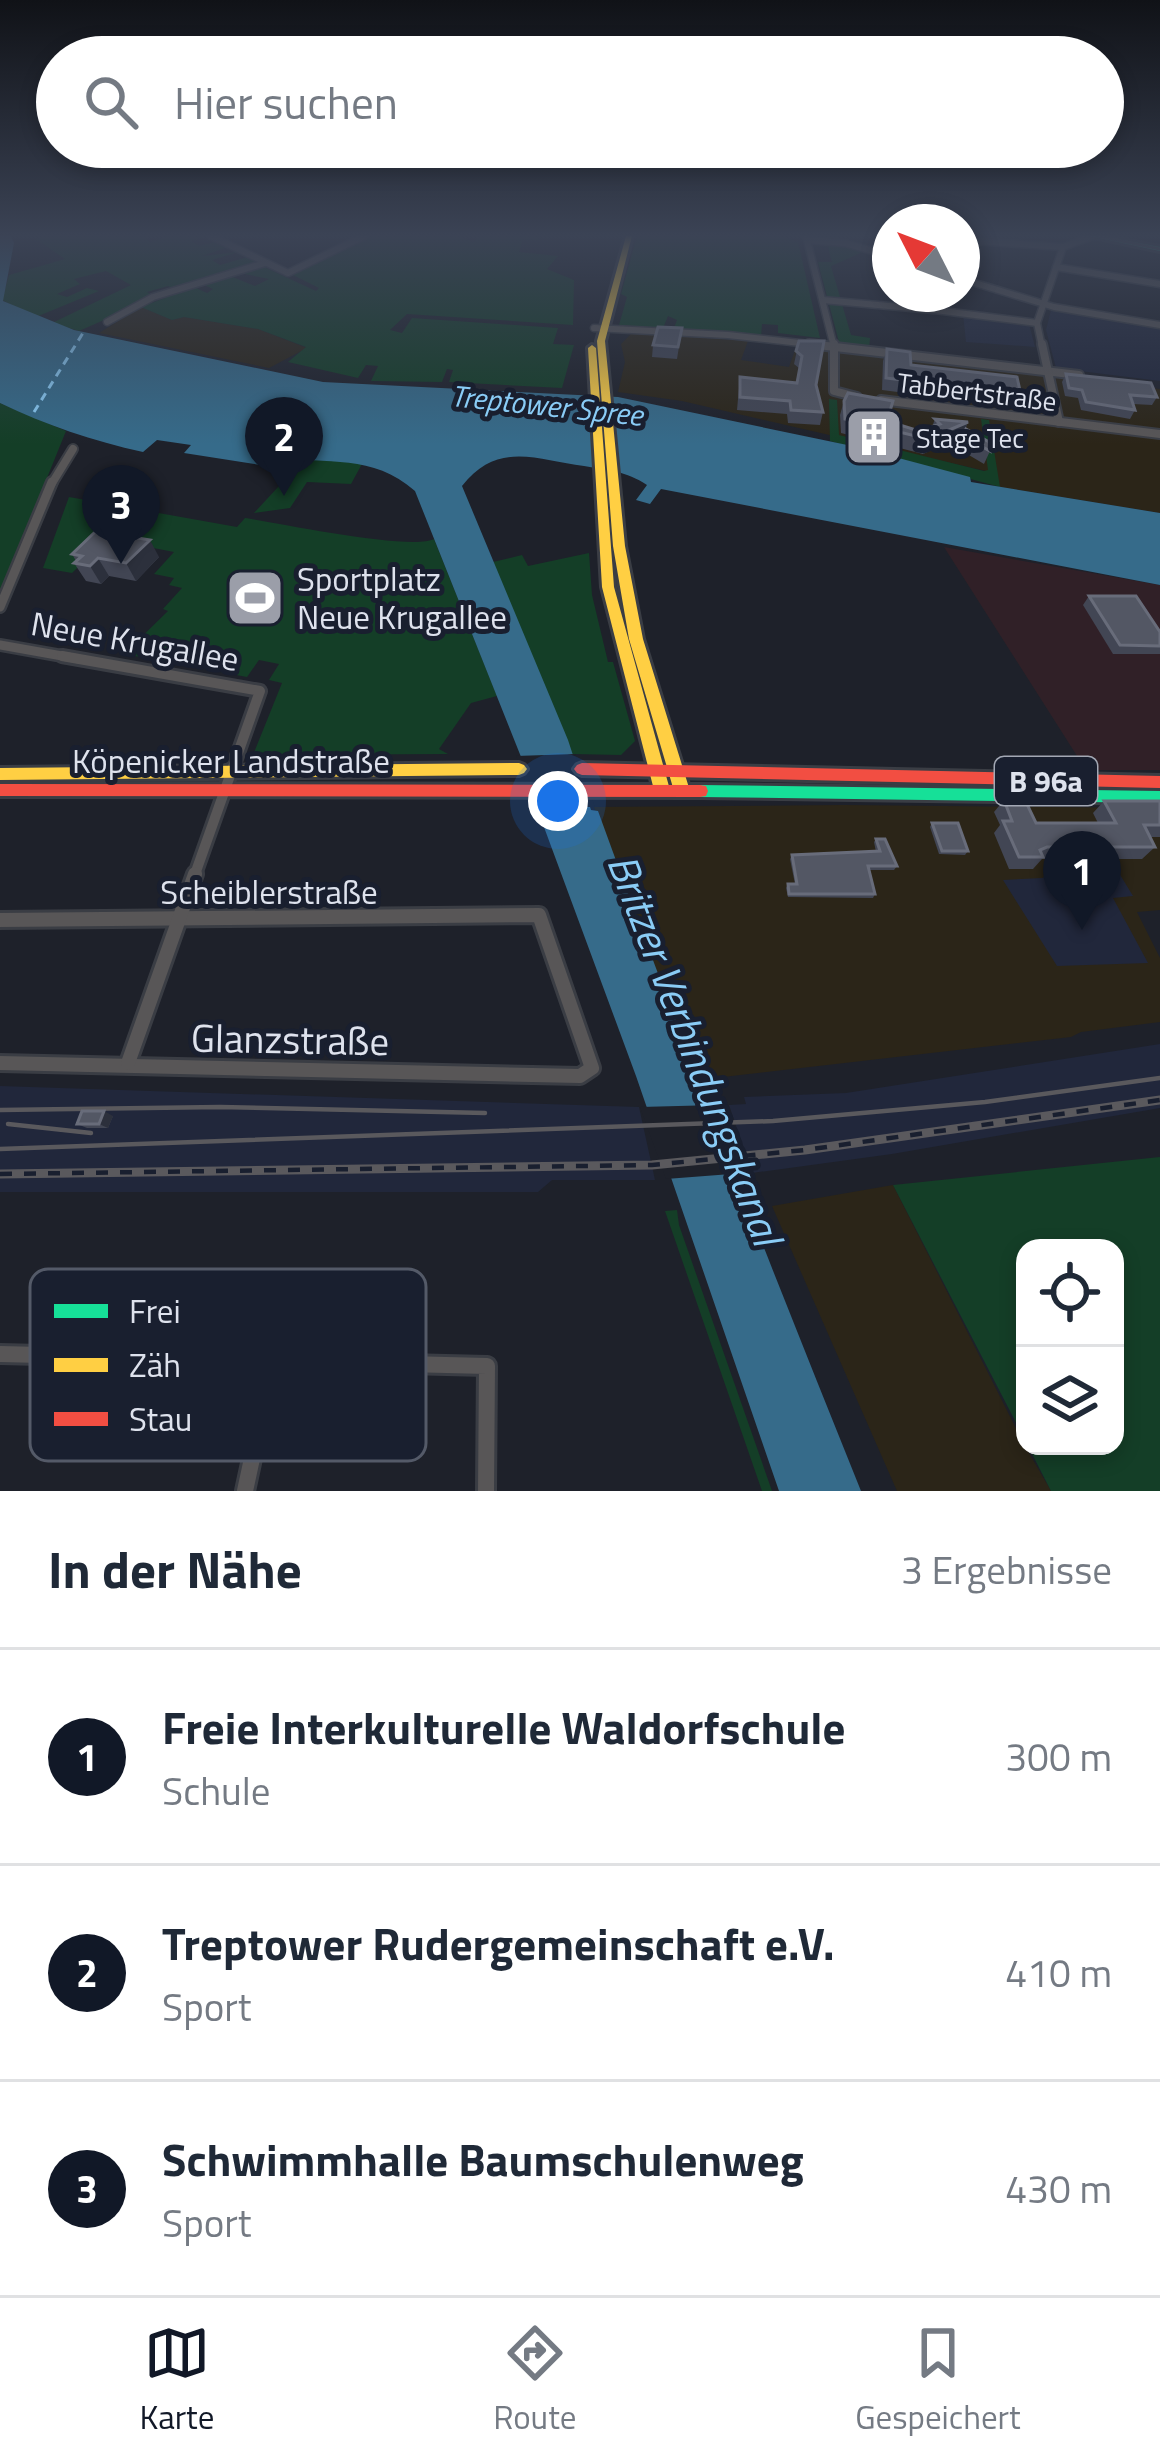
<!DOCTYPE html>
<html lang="de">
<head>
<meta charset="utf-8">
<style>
	:root { --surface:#fff; --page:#f6f6f7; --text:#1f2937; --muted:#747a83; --line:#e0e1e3; --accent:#111827 }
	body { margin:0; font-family:"Titillium Web",sans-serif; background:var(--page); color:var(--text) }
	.controls { position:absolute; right:36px; bottom:36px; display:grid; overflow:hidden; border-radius:24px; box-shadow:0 6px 18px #0003 }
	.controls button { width:108px; height:108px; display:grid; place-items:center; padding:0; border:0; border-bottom:3px solid var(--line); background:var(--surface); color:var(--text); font:60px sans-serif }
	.compass { position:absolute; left:872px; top:204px; width:108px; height:108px; border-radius:50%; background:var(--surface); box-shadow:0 6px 18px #0003; rotate:312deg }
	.you { position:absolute; left:558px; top:801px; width:42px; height:42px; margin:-30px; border:9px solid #fff; border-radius:50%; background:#1a73e8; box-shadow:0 0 0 18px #1a73e833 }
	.badge { display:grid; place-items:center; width:78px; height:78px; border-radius:50%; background:var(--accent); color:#fff; font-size:39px; font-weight:700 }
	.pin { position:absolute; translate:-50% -99px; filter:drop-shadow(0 3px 6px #0008) }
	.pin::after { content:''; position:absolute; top:63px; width:42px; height:36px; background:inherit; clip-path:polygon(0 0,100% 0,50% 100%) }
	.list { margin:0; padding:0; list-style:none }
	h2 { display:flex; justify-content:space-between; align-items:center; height:156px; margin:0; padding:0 48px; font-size:51px }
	h2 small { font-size:39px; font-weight:400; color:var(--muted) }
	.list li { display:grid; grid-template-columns:78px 1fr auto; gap:36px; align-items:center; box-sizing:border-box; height:216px; padding:0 48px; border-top:3px solid var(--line) }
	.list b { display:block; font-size:45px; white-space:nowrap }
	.list p { margin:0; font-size:39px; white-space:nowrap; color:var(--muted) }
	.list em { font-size:39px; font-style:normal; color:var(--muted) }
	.icon { flex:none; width:66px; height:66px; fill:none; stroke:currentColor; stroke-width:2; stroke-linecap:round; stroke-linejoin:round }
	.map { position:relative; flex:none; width:1160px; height:1491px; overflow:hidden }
	.search { position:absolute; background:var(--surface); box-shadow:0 6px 18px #0003; left:36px; right:36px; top:36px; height:132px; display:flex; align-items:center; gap:30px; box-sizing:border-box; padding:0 42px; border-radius:66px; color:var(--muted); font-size:45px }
	.sheet { height:804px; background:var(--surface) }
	nav { display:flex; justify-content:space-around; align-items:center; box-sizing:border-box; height:168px; border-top:3px solid var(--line); background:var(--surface); font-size:33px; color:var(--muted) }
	nav a { display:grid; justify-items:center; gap:6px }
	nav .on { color:var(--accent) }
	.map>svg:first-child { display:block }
	.commercial { fill:#2b2518 }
	.industrial { fill:#302027 }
	.built { fill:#21273b }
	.green { fill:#143e27 }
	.water { fill:#366b8a }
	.pier { fill:#1e212a }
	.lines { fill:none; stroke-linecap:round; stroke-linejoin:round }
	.ferry { stroke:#8accf6; stroke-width:3; stroke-dasharray:8 6; stroke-linecap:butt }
	.street-far5-casing { stroke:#3a3d44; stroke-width:9 }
	.street-far4-casing { stroke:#3a3d44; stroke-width:12 }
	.street-far3-casing { stroke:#3a3d44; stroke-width:14 }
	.street-far2-casing { stroke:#3a3d44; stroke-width:16 }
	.street-far1-casing { stroke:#3a3d44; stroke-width:20 }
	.street-casing { stroke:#3a3d44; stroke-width:22 }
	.fast-casing { stroke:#3a3d44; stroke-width:6 }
	.slow-casing { stroke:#3a3d44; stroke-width:6 }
	.jam-casing { stroke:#3a3d44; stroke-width:6 }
	.street-far5 { stroke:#585657; stroke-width:6 }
	.street-far4 { stroke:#585657; stroke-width:8 }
	.street-far3 { stroke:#585657; stroke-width:9 }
	.street-far2 { stroke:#585657; stroke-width:10 }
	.street-far1 { stroke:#585657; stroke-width:14 }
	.street { stroke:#585657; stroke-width:16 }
	.fast { fill:#16e098; fill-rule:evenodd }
	.slow { fill:#ffcf43; fill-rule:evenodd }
	.jam { fill:#f24e42; fill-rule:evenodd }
	.tram-far1 { stroke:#5a595d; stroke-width:3 }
	.tram { stroke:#5a595d; stroke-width:4.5 }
	.rail-casing { stroke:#5a595d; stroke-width:9 }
	.rail { stroke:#191f2f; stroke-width:4.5; stroke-dasharray:12; stroke-linecap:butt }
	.wall { fill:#424654 }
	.shaded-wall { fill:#2c303c }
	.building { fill:#535764; stroke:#686c7a; stroke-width:3 }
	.labels { text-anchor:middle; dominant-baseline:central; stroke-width:10; stroke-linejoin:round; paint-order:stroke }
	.far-street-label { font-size:27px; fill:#dee2ed; stroke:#191f2f }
	.far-poi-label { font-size:27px; fill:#dee2ed; stroke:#191f2f; text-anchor:start }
	.far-water-label { font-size:30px; font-style:italic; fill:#8accf6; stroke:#191f2f }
	.shield { fill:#191f2f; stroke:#a3a8b4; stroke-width:3 }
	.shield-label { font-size:30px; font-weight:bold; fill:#dee2ed }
	.poi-label { font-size:33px; fill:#dee2ed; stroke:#191f2f; text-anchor:start }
	.street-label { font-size:33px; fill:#dee2ed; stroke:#191f2f }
	.near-street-label { font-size:39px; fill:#dee2ed; stroke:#191f2f }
	.near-water-label { font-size:42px; font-style:italic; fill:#8accf6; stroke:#191f2f }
	.key { fill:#191f2f; stroke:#545a68; stroke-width:3 }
	.key-label { font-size:33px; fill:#dee2ed }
</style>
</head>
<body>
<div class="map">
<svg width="1160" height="1491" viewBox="0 0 1160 1491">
	<rect width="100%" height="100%" fill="#1e212a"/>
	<g class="commercial">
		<polygon points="141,307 172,320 184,317 258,329 307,348 269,368 99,333"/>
		<polygon points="632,333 748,341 741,360 789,367 796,347 1160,389 1160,513 1000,487 986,471 682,401 618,392 625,362 621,344"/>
		<polygon points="844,805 1160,808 1160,910 1137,912 1160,958 1160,1022 1081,1032 1071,1037 697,1080 594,807"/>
		<polygon points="893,1185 1025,1446 1051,1491 897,1491 772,1206"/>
	</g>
	<polygon class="industrial" points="944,547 1160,585 1160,770 1086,770"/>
	<g class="built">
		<polygon points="1051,310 1160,327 1160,381 1056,368 1046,330"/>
		<polygon points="963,314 1029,324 1035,347 966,342"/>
		<polygon points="1058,872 1119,873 1133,896 1113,898 1148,963 1057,966 1003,880 1042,878"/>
		<polygon points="1160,1044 1160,1108 892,1154 752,1173 729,1105 746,1104 744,1097 846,1093"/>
		<polygon points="0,1086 639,1107 655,1180 552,1180 538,1192 0,1192"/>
	</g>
	<g class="green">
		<polygon points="49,236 144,236 150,242 165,237 155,236 206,236 191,241 200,246 217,241 228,247 202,256 238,252 212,260 220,265 248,257 257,261 174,289 168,286 147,292 153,296 145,302 79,331 52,323 131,285 106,271 74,279 80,284 57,294 67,297 87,288 99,291 36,317 2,300 9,275 65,259 36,239"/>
		<polygon points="369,236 457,236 474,242 480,236 540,236 538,240 523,239 519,252 558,256 547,269 574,280 573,325 407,314 390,330 402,333 412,318 558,328 553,344 574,345 562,388 449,382 453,370 447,369 442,382 371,381 378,366 366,365 358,378 288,362 306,347 258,329 184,317 172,320 141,307 194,287 207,293 213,289 202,284 230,276 255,286 269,279 240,273 264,267 316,291 319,288 293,275"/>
		<polygon points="637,236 781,236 798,242 820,338 778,333 778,325 762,324 761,336 674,328 677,320 668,316 663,328 619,325 627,297 621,294"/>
		<polygon points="827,243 865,251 831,266 851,335 870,338 869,348 839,342 818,262 832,262"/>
		<polygon points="829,399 837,400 839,435 984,471 988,470 981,419 989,420 1000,487 830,441"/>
		<polygon points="0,403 66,431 0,594"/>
		<polygon points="305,458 363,462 351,484 307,482 290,508 254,513"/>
		<path d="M69 497 237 527 245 518C278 523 412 551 434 539L497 696 471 703 439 749 448 754 253 755 282 683 269 680 279 664 259 660 247 677 124 654 168 611 163 609 182 588 169 585 174 578 154 574 174 552 107 539 72 573 43 568Z"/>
		<polygon points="589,553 592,595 608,662 613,662 635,741 621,755 572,754 493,562 522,555 528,566"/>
		<polygon points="1160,1157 1160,1491 1051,1491 1028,1446 1115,1446 1115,1248 1025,1248 1025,1440 893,1185"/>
		<polygon points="677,1210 679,1225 772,1491 762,1491 665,1211"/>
	</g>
	<path class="water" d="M0 236H11L14 243 3 301 74 330 323 382 618 397 857 447 970 477 971 482 1160 513V585L661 489 650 504 636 500 647 485C626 471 608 470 584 466 537 460 498 440 462 486L568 740 591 810 598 811C681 1040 770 1265 861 1491H779L636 1076 541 819V807L415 491C372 453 328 465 275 457L267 466 184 453 191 445 157 440 143 452C93 441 46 425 0 403Z"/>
	<g class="pier">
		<polygon points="575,754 595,807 535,807 516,756"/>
		<polygon points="717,1105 744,1173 666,1179 640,1107"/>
	</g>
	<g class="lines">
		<polyline class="ferry" points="34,412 83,333"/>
		<g class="street-far5-casing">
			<g id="street-far5">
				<polyline points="211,236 288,273 364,236"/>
				<polyline points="806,236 834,347"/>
				<polyline points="807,240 845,243 890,256"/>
				<polyline points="962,240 1063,247 1093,236"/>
				<polyline points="1056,267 1160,284"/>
				<polyline points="962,279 1054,307 1160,325"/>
				<polyline points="823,300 933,310"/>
				<polyline points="935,310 1037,323"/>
				<polyline points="107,322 153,297 265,263"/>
				<polyline points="594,328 728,335 836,347"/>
				<polyline points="1042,347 1037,323 1063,247"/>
			</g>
		</g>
		<g class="street-far4-casing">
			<g id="street-far4">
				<polyline points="809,344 1079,375"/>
				<polyline points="834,344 834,391 857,397"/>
				<polyline points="1042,344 1059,422"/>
				<polyline points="881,400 1160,434"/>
				<polyline points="51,485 73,449"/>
			</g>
		</g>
		<g class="street-far3-casing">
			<g id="street-far3">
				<polyline points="0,607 52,482"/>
				<polyline points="0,645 79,659"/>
			</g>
		</g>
		<g class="street-far2-casing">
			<polyline id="street-far2" points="62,656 260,691 194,877"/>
		</g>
		<g class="street-far1-casing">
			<g id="street-far1">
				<polyline points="0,920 539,915 592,1068 580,1076 0,1063"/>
				<polyline points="128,1063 195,874"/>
			</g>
		</g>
		<g class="street-casing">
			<g id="street">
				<polyline points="0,1354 487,1366 486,1491"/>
				<polyline points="245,1491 273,1361"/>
			</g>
		</g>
		<g class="fast-casing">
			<g id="fast">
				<polygon points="1090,236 1102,236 1160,247 1160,251"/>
				<polygon points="700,785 1160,791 1160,803 700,797 694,796 692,791 694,786"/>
			</g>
		</g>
		<g class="slow-casing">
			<g id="slow">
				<polygon points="626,236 632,236 605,341 625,546 643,639 690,791 688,796 682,797 676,796 674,791 629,639 613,546 597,341"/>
				<polygon points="592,345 596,348 614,587 670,790 668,795 656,795 654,790 602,587 588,348"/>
				<polygon points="519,763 524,765 527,769 524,773 519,775 0,780 0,768"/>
			</g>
		</g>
		<g class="jam-casing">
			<g id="jam">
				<polygon points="582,763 1160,776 1160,788 582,775 577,773 574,769 577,765"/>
				<polygon points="0,784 700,785 706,786 708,791 706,796 700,797 0,796"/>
			</g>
		</g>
		<use href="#street-far5" class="street-far5"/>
		<use href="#street-far4" class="street-far4"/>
		<use href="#street-far3" class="street-far3"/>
		<use href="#street-far2" class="street-far2"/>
		<use href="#street-far1" class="street-far1"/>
		<use href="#street" class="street"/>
		<use href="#fast" class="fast"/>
		<use href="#slow" class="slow"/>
		<use href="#jam" class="jam"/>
		<polyline class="tram-far1" points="1098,236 1160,249"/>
		<g class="tram">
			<polyline points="0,1110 220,1107 485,1113"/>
			<polyline points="8,1124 91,1133"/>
			<polyline points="0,1149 773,1121 985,1102 1160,1078"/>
		</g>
		<g class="rail-casing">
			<polyline id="rail" points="0,1174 652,1165 805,1150 1160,1100"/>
		</g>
		<use href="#rail" class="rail"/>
	</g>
	<g class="wall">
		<polygon points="682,328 677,359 652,357 653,345"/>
		<polygon points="799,341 816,385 823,412 820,425 788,423 787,414 737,410 740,377 796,383 799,368 794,364"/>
		<polygon points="887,349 911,365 1021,395 1015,407 882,390 883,361"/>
		<polygon points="1066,374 1157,397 1152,405 1133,404 1135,410 1130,419 1081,410 1078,398 1065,396 1062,382"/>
		<polygon points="844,401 887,421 919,431 932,427 935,419 968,422 962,437 923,454 841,433 840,415"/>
		<polygon points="963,436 990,451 984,464 957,448"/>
		<polygon points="72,554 159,557 136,581 109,576 101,584 86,581 74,563 76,561"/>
		<polygon points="1089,596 1160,632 1160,654 1113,654 1083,605"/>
		<polygon points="1004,800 1036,823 1098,823 1093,813 1104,801 1160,801 1160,837 1150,837 1155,847 1142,859 1042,859 1033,869 1009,869 994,833 1000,825 994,812"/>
		<polygon points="932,823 968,851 965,855 939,854 930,827"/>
		<polygon points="876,839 897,866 894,870 869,870 875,894 873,898 788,897 786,888 788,884 795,884 790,859 792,855 876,852 874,842"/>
		<polygon points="113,1116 108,1128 87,1128 77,1124"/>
	</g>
	<g class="shaded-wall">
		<polygon points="968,422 962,437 923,454 928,439"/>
		<polygon points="150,540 159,557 136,581 126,563"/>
		<polygon points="98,558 109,576 101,584 90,566"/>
		<polygon points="104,1111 113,1116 108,1128 99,1124"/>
	</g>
	<g class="building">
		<polygon points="658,327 682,328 678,347 653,345"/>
		<polygon points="799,341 824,341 816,385 823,412 791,410 790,401 740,397 740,377 797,383 802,356 796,351"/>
		<polygon points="887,349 910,352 911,365 1017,377 1021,395 886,378"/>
		<polygon points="1066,374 1151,383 1157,397 1130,395 1135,410 1086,402 1082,390 1069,388"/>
		<polygon points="848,393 893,401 887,421 919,431 940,424 935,419 968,422 928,439 845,419 844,401"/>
		<polygon points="966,429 989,442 990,451 963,436"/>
		<polygon points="96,531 150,540 126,563 98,558 90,566 74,563 82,556 72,554"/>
		<polygon points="1089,596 1136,596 1160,632 1160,646 1120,645"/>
		<polygon points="1004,800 1025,800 1036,823 1116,823 1104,801 1160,801 1160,825 1144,825 1155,847 1047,847 1040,850 1043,857 1019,857 1003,821 1012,821"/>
		<polygon points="932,823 958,823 968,851 942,851"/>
		<polygon points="876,839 885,839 897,866 868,866 875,894 789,894 788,884 797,884 792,855 880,851"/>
		<polygon points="82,1111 104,1111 99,1124 77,1124"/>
	</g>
	<linearGradient id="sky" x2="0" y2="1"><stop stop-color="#101217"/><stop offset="0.53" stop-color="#3b4355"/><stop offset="1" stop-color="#3b4355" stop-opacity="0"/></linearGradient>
	<rect width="1160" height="444" fill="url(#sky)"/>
	<defs>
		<g id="building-square" transform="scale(3)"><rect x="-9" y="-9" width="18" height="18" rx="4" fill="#9b9ea9" stroke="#191f2f"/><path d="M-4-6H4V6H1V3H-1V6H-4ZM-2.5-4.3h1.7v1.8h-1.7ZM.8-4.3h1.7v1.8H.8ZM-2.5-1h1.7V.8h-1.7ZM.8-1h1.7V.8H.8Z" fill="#fff"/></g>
		<g id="stadium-square" transform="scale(3)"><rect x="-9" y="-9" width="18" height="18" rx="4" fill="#9b9ea9" stroke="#191f2f"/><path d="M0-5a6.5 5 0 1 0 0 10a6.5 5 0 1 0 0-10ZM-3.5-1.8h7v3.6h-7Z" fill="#fff"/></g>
	</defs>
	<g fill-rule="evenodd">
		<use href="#building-square" x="874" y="437"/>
		<use href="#stadium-square" x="255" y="598"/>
	</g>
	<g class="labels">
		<g class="far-street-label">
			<text transform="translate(977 391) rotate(7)">Tabbertstraße</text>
		</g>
		<g class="far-poi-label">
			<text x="916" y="437">Stage Tec</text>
		</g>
		<g class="far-water-label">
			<text transform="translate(547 405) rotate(6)">Treptower Spree</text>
		</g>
		<rect class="shield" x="995" y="757" width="102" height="48" rx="9"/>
		<g class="shield-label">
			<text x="1046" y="781">B 96a</text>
		</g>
		<g class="poi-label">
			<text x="297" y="579">Sportplatz<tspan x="297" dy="38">Neue Krugallee</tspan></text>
		</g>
		<g class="street-label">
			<text transform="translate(135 641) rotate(10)">Neue Krugallee</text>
			<text x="231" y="761">Köpenicker Landstraße</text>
			<text x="269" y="892">Scheiblerstraße</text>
		</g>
		<g class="near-street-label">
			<text transform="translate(290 1039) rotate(1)">Glanzstraße</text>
		</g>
		<g class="near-water-label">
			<text transform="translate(696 1049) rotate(69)">Britzer Verbindungskanal</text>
		</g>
	</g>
	<rect x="30" y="1269" width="396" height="192" rx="18" class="key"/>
	<rect x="54" y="1304" width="54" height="14" fill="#16e098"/>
	<rect x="54" y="1358" width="54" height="14" fill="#ffcf43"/>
	<rect x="54" y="1412" width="54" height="14" fill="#f24e42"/>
	<g class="key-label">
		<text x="129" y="1323">Frei</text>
		<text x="129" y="1377">Zäh</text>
		<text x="129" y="1431">Stau</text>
	</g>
</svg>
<div class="controls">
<button><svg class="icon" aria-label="locate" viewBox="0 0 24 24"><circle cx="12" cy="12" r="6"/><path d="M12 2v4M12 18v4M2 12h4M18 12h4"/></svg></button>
<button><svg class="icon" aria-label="layers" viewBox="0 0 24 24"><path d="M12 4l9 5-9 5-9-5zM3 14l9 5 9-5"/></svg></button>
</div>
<svg class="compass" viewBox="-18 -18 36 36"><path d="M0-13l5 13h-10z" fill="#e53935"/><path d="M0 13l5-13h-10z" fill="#747a83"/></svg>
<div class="you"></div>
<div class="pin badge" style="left:1082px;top:930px">1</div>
<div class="pin badge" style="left:284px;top:496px">2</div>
<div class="pin badge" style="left:121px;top:564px">3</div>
<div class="search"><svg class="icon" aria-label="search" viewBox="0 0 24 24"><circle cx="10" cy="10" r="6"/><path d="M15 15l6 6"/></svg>Hier suchen</div>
</div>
<section class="sheet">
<h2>In der Nähe<small>3 Ergebnisse</small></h2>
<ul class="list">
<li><span class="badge">1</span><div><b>Freie Interkulturelle Waldorfschule</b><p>Schule</p></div><em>300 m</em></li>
<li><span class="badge">2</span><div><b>Treptower Rudergemeinschaft e.V.</b><p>Sport</p></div><em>410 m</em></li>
<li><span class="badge">3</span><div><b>Schwimmhalle Baumschulenweg</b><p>Sport</p></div><em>430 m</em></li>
</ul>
</section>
<nav>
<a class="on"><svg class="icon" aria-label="map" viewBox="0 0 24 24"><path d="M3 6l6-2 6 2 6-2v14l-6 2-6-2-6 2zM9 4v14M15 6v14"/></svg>Karte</a>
<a><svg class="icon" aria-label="directions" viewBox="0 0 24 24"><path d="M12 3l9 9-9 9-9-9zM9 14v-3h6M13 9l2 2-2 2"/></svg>Route</a>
<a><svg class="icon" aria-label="saved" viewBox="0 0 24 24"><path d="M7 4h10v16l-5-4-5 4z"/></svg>Gespeichert</a>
</nav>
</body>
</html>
